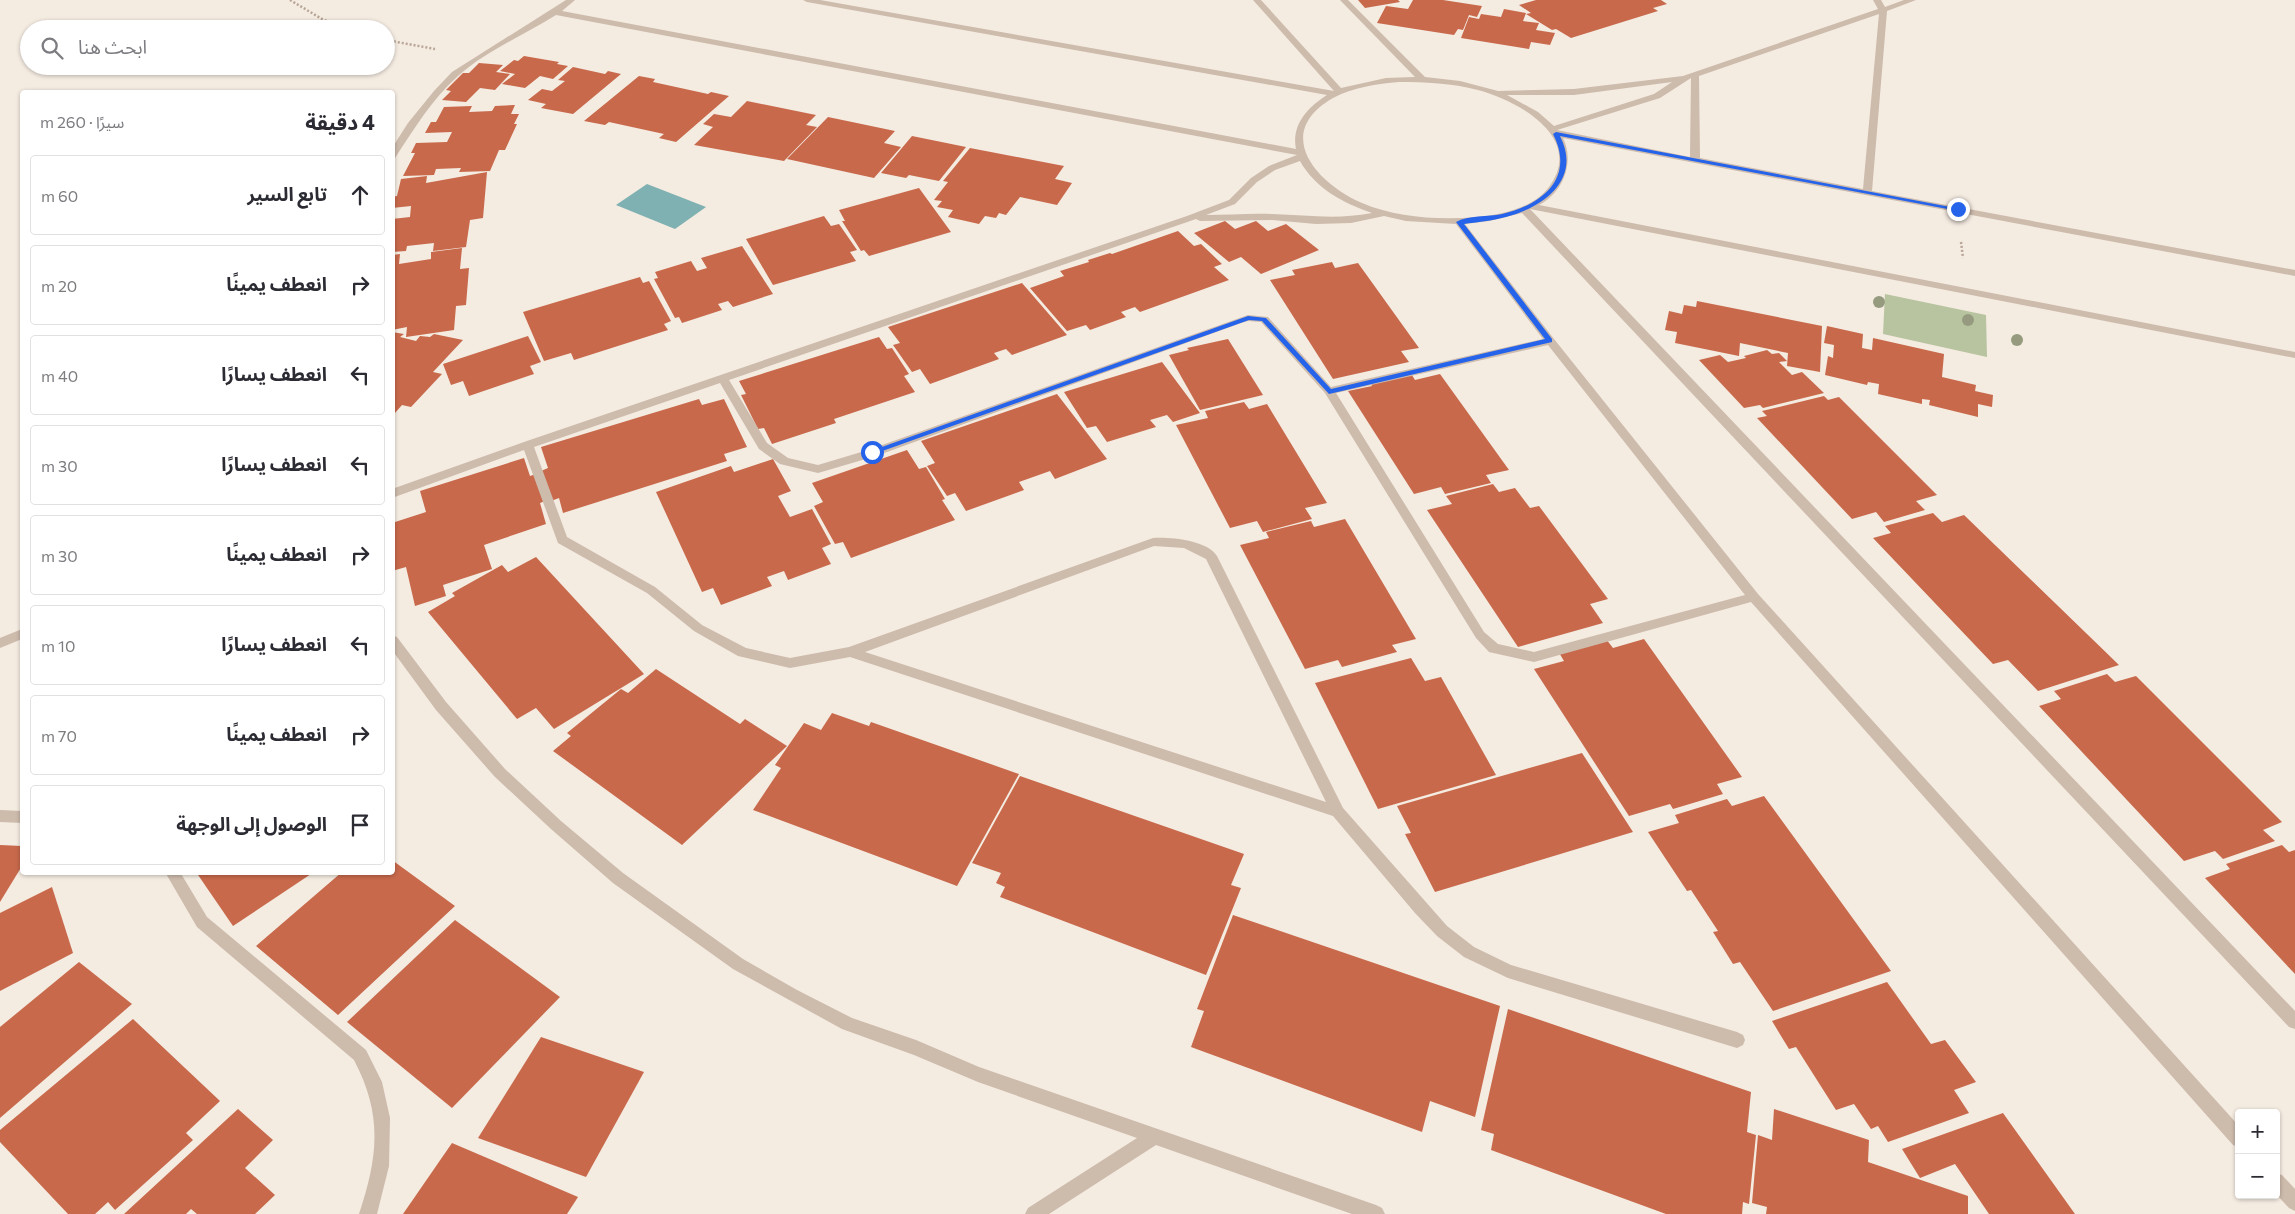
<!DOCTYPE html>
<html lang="ar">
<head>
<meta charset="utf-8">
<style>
	:root { --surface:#fff; --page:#f7f7f7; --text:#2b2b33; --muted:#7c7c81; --line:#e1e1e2 }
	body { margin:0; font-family:Commissioner,"Noto Sans Arabic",sans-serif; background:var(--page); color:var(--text); direction:rtl }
	.controls { position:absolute; right:15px; bottom:15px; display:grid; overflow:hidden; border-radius:5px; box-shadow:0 1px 4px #0004 }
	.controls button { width:45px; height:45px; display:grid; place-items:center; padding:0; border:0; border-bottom:1px solid var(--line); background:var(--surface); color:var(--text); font:25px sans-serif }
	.stop { position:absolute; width:15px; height:15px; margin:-11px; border:4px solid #2563eb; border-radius:50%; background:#fff }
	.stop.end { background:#2563eb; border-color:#fff; box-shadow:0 1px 5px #0008 }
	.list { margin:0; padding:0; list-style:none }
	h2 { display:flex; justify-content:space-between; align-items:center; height:65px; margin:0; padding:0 20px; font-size:21px }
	h2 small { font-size:16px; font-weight:400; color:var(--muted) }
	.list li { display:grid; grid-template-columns:32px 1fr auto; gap:15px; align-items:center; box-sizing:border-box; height:80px; margin:0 10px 10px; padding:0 10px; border:1px solid var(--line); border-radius:5px }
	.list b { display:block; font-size:19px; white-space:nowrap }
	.list em { font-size:16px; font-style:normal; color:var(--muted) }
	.icon { flex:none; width:28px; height:28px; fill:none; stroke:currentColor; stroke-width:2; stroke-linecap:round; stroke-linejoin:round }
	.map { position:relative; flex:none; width:2295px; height:1214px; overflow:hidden; direction:ltr }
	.search { position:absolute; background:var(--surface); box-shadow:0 1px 4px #0004; left:20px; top:20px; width:375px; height:55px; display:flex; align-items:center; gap:12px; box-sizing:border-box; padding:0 18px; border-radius:28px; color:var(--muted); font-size:19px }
	.panel { position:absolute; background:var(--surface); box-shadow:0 1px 4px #0004; left:20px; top:90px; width:375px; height:785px; border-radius:5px; direction:rtl }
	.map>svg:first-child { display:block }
	.green { fill:#b8c4a0 }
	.water { fill:#7fb0b2 }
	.building { fill:#c8694b }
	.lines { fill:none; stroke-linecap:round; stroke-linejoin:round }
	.path { stroke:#b9a596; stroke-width:2.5; stroke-dasharray:2 2; stroke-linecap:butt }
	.minor { fill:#cdbbac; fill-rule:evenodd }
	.tree { fill:#969b7f }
	.route { fill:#2563eb }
</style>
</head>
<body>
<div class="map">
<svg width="2295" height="1214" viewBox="0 0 2295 1214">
	<rect width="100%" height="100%" fill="#f4ebe1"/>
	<polygon class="green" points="1885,294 1986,315 1987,357 1883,334"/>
	<polygon class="water" points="647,184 706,207 675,229 616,205"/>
	<g class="building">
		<polygon points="1358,0 1398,0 1400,2 1365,8"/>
		<polygon points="1413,0 1443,0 1482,6 1477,17 1469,15 1463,30 1458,29 1454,35 1377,23 1386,6 1408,9"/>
		<polygon points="1536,0 1661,0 1667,4 1653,8 1658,11 1571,38 1556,29 1552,30 1526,14 1531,13 1519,5"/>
		<polygon points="1504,9 1526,13 1523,21 1539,23 1536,30 1555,33 1550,45 1531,42 1529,49 1461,38 1469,17 1479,19 1481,14 1501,17"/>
		<polygon points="524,56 559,62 557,64 568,66 553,79 540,76 525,88 502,84 515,74 500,71 514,60 518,61"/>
		<polygon points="479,63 503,65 496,72 510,74 495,90 480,88 466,102 442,100 451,91 446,90 463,73 469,73"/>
		<polygon points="573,67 605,74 608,71 621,74 573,114 541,108 546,104 528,100 542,89 552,91 565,81 558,80"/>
		<polygon points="639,76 655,79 653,82 708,94 711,92 729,96 676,142 659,138 664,134 609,122 605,125 584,121"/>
		<polygon points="747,101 816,115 806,125 817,127 784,161 694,145 713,127 703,124 714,114 731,117"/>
		<polygon points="515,105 511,114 519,114 514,124 517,124 505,150 499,150 490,171 459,172 461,168 436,169 434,175 403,176 415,153 411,153 416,143 447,142 452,132 425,133 431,122 436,122 444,107 472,106 469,112 492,111 495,106"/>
		<polygon points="828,117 895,131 884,143 901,147 874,178 787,159"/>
		<polygon points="912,136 966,147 939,181 909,175 906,178 881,173"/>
		<polygon points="970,148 1064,166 1055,179 1072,183 1057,205 1020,197 1006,215 999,213 996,218 985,216 979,224 948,217 953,210 937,207 942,201 934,200 948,182 943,181"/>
		<polygon points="487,172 483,218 470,220 466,247 433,251 434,243 407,246 406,251 392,252 392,219 410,217 411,206 392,208 392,197 397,196 401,179 427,176 426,183"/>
		<polygon points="919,188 951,232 869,256 864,250 861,251 842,221 845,221 839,210"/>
		<polygon points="824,216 831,226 839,224 857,250 850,252 856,261 773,285 746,239"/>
		<polygon points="1225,221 1235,229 1256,221 1268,231 1286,224 1319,250 1261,274 1241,257 1229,262 1194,233"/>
		<polygon points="1178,231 1194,246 1201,244 1222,264 1214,267 1229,280 1140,312 1135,307 1121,312 1126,317 1090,330 1086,325 1067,331 1030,288 1064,276 1060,271 1089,262 1088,260 1110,253 1112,254"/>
		<polygon points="742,246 773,294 733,307 728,301 718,304 722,310 682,323 679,317 675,318 654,279 658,278 655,272 691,261 697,271 707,268 701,258"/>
		<polygon points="462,248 460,269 469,268 466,305 456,306 454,330 406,337 407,327 392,330 392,255 400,254 399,264 431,259 431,252"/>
		<polygon points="1332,262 1335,268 1358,263 1419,348 1401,351 1409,362 1333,379 1270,280 1295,275 1292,270"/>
		<polygon points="640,277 643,283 649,281 671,321 664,324 668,330 574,360 571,353 544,361 523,312"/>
		<polygon points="1022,283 1067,335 1012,355 1006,349 994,353 999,359 930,384 920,369 912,372 893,345 900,343 888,327"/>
		<polygon points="1697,301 1822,326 1820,372 1787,366 1788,353 1740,343 1739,356 1675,343 1677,332 1665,330 1669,311 1682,314 1684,305 1696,307"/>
		<polygon points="1827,326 1863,334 1862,348 1872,350 1873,338 1944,354 1942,377 1976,385 1975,391 1993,395 1992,407 1978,404 1978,417 1929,405 1930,400 1922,399 1922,404 1878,394 1879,384 1868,382 1867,385 1825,375 1828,356 1833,358 1834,345 1824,343"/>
		<polygon points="392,332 404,334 400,337 416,341 420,336 430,337 434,334 463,340 433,372 442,374 411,407 402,405 395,413 392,412"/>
		<polygon points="528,336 541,362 530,366 534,374 469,396 463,381 451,385 443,364"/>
		<polygon points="879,337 887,349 892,348 909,374 904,376 915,392 834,419 836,423 772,444 764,428 758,429 741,395 746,394 739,381"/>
		<polygon points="1228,339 1263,395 1200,410 1169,355 1189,350 1187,348"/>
		<polygon points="1767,350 1772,354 1779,353 1787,361 1779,362 1792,375 1802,372 1824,393 1763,408 1760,405 1744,408 1699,360 1720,355 1728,362 1746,358 1744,356"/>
		<polygon points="1162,362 1200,413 1173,422 1167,415 1150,420 1156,427 1107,442 1096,426 1087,428 1064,392"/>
		<polygon points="1410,372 1415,380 1440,374 1509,470 1486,475 1491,483 1445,494 1441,487 1414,494 1348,391 1372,386 1369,381"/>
		<polygon points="1057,394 1107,459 1055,479 1050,471 1019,482 1024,490 966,511 955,493 947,496 927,466 935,463 921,441"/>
		<polygon points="1824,396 1828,400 1839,397 1937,495 1916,501 1925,510 1884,522 1876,512 1852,519 1757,418 1767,416 1762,411"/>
		<polygon points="699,399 702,405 724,399 747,447 724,454 727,461 563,513 559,498 551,501 541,471 548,468 541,447"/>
		<polygon points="1244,402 1249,409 1267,404 1327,503 1305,508 1312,519 1263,532 1257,521 1230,528 1176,425 1208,418 1205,411"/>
		<polygon points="907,450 919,469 926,467 945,499 942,500 955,520 851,558 843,542 835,544 814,506 823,502 812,483"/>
		<polygon points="524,458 530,476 536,474 545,501 540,503 546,524 484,545 492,569 443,585 446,596 415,606 406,567 392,571 392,523 426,512 420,491"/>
		<polygon points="773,459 791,491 778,496 790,517 812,509 831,544 822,548 831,564 788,580 784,571 767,577 772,586 721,605 713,588 702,592 656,492 731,466 734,472"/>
		<polygon points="1493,484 1499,492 1515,488 1530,508 1539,506 1608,599 1590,604 1603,623 1518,647 1427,510 1452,504 1446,496"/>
		<polygon points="1933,513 1942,522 1964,515 2119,665 2038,691 2008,660 1993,664 1873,538 1891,533 1885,526"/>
		<polygon points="1345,519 1416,639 1392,645 1397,652 1342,667 1338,660 1305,669 1240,545 1269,538 1266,532 1311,521 1314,527"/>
		<polygon points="536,557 644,674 554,729 536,708 517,719 428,612 455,596 452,593 502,565 508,572"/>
		<polygon points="1606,639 1613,648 1644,639 1742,777 1717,784 1723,794 1673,809 1670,804 1629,816 1534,669 1564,661 1558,651"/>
		<polygon points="1411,658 1425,681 1441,677 1496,775 1378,809 1315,683"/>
		<polygon points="656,669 740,724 745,719 787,746 682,845 553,751 571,736 567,733 621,689 628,693"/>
		<polygon points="2107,674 2115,682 2136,676 2282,822 2263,830 2275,841 2223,859 2215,851 2184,861 2039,706 2061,699 2054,691"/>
		<polygon points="832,713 869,726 871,722 1019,774 957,886 753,810 781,768 775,765 804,723 821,730"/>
		<polygon points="1582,753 1633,832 1435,892 1405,834 1411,833 1397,806"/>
		<polygon points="1020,776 1244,854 1231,885 1241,888 1206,975 1000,897 1005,887 996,883 1001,873 972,863"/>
		<polygon points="1764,796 1891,971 1773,1011 1740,962 1733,964 1713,932 1718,931 1691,890 1687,891 1648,832 1679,823 1675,815 1727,799 1732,806"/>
		<polygon points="0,845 22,846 22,866 0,902"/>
		<polygon points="2282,845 2289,852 2295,850 2295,974 2205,878 2230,869 2226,864"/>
		<polygon points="392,860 455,906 338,1015 256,946 342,872 392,872"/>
		<polygon points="196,872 314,872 233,926"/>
		<polygon points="52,887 73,953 0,991 0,913"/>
		<polygon points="1233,915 1500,1006 1475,1117 1430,1101 1422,1132 1191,1047 1204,1011 1197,1009"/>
		<polygon points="455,920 560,997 452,1108 347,1022"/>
		<polygon points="79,962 132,1004 0,1118 0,1027"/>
		<polygon points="1887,982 1931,1044 1945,1040 1976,1082 1954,1090 1969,1113 1888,1142 1878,1126 1871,1129 1854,1104 1836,1110 1796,1047 1789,1049 1772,1021"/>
		<polygon points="1508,1009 1751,1092 1747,1132 1756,1135 1749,1204 1743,1202 1742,1214 1666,1214 1491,1150 1494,1134 1481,1130"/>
		<polygon points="133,1019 220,1101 186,1133 193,1140 115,1210 108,1202 95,1214 68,1214 0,1142 0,1130"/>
		<polygon points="541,1037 644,1072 586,1177 478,1138"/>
		<polygon points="238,1109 273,1140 245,1168 275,1195 255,1214 197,1214 191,1209 186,1214 124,1214"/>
		<polygon points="1774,1109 1869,1140 1868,1162 1968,1196 1968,1214 1766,1214 1767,1207 1752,1203 1758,1135 1772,1140"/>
		<polygon points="2003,1113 2075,1214 1989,1214 1955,1164 1920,1178 1902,1149"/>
		<polygon points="452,1143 578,1197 567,1214 403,1214"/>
	</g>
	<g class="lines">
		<g class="path">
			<polyline points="290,0 322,19 346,29"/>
			<polyline points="386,40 435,49"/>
			<polyline points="1961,242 1963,258"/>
		</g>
		<g class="minor">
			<path d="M566 0H575L562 11 1296 149C1291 125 1308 107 1327 95L807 2 803 0H820L1334 91 1253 0H1261L1341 88 1386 78 1415 77 1340 0H1348L1425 77 1460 81 1498 91 1574 89 1683 76 1878 9 1873 0H1881L1885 7 1904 0H1916L1887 11 1872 191 2295 270V276L1563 138C1575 162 1563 193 1539 205L2295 352V358L1530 209 2295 1011V1029L2289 1027 1522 213 1489 221 1465 224 1554 339 1758 594 2239 1126V1147L2233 1145 1751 602 1534 662 1489 652 1476 638 1325 393 1261 322 1248 321 1241 323 876 456 818 473 780 464 759 449 720 383 534 447 567 537 655 587 702 625 746 648 790 658 849 647 1153 538C1170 537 1207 540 1217 556L1343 808 1447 926 1474 947 1511 965 1737 1032 1743 1035 1745 1040 1743 1045 1737 1048 1508 978 1464 957 1437 936 1415 913 1333 816 850 657 790 668 738 656 694 631 647 593 558 543 524 450 392 498V489L524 442 1187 216 1229 200 1251 178 1269 166 1297 155 556 15C524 35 486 51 458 76 432 99 414 129 395 158L392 159V148L408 123 434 91 452 72ZM1879 14 1863 189 1700 158 1699 76ZM1691 78 1690 157 1557 130 1660 98ZM1399 82C1425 82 1452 83 1478 90 1516 100 1583 136 1551 184 1537 207 1502 215 1477 217 1439 220 1397 218 1362 203 1316 183 1272 133 1333 98 1353 87 1377 84 1399 82ZM1672 82 1654 94 1554 126 1538 112 1507 95H1574ZM1300 161C1315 188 1343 203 1372 213 1336 220 1307 215 1272 214 1250 213 1228 215 1206 215L1235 204 1257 182 1275 170ZM1384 216 1406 221 1456 224 1543 339 1331 387 1268 317 1248 315 868 450 818 465 788 458 767 443 729 380 1196 219 1200 221 1272 220 1316 224 1351 223ZM1548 345 1745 595 1534 652 1498 644 1484 632 1336 393ZM1154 546 1184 548 1206 559 1326 802 865 652Z"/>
			<polygon points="22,629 22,639 0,648 0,638"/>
			<polygon points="392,635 397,637 446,702 505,769 561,821 623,873 743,959 797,990 852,1018 916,1040 979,1067 1376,1205 1382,1208 1385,1214 1352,1214 1156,1145 1049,1214 1025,1214 1028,1208 1137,1138 978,1082 914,1055 842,1029 733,969 613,883 551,829 495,777 436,710 392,650"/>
			<polygon points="0,810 22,811 22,823 0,822"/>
			<path d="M165 872H180L207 917 366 1050 382 1082 390 1118 389 1166 377 1214H359C378 1157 383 1115 354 1060L197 927Z"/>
			<polygon points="2276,1173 2282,1175 2295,1189 2295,1211 2289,1208 2276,1194"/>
		</g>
	</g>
	<g class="tree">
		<circle cx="1879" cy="302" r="6"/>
		<circle cx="1968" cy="320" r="6"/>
		<circle cx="2017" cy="340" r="6"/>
	</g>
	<path class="route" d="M1556 132 1961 209 1958 211 1560 136C1582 179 1544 207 1506 217 1492 221 1477 222 1464 224L1552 339V342L1329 394 1262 321 1249 320 874 454 868 452 1248 316 1266 318 1331 389 1545 339 1456 222C1468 215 1488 217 1502 214 1544 204 1575 177 1553 134Z"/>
</svg>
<div class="controls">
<button>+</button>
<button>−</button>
</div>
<div class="stop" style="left:872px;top:452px"></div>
<div class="stop end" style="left:1958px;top:209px"></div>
<div class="search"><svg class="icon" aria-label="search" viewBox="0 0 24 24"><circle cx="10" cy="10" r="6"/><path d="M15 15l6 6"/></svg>ابحث هنا</div>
<section class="panel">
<h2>4 دقيقة<small>سيرًا · 260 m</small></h2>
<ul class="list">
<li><svg class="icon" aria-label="ahead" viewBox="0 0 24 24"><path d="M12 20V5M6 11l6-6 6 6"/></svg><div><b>تابع السير</b></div><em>60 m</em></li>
<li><svg class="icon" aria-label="right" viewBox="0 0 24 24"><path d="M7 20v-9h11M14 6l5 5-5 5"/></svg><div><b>انعطف يمينًا</b></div><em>20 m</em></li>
<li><svg class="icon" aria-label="left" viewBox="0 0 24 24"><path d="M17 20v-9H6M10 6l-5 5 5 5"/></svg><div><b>انعطف يسارًا</b></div><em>40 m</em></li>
<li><svg class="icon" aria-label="left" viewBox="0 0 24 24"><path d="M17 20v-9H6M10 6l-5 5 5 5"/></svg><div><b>انعطف يسارًا</b></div><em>30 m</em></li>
<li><svg class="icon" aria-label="right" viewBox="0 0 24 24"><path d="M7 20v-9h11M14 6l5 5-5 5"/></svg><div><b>انعطف يمينًا</b></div><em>30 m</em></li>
<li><svg class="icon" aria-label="left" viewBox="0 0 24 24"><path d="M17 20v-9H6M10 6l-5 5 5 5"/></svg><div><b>انعطف يسارًا</b></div><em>10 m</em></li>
<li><svg class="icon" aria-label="right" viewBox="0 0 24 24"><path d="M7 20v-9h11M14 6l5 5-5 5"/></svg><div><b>انعطف يمينًا</b></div><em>70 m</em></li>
<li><svg class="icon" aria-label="arrive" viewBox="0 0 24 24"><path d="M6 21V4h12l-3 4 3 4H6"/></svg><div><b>الوصول إلى الوجهة</b></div></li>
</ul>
</section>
</div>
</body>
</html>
